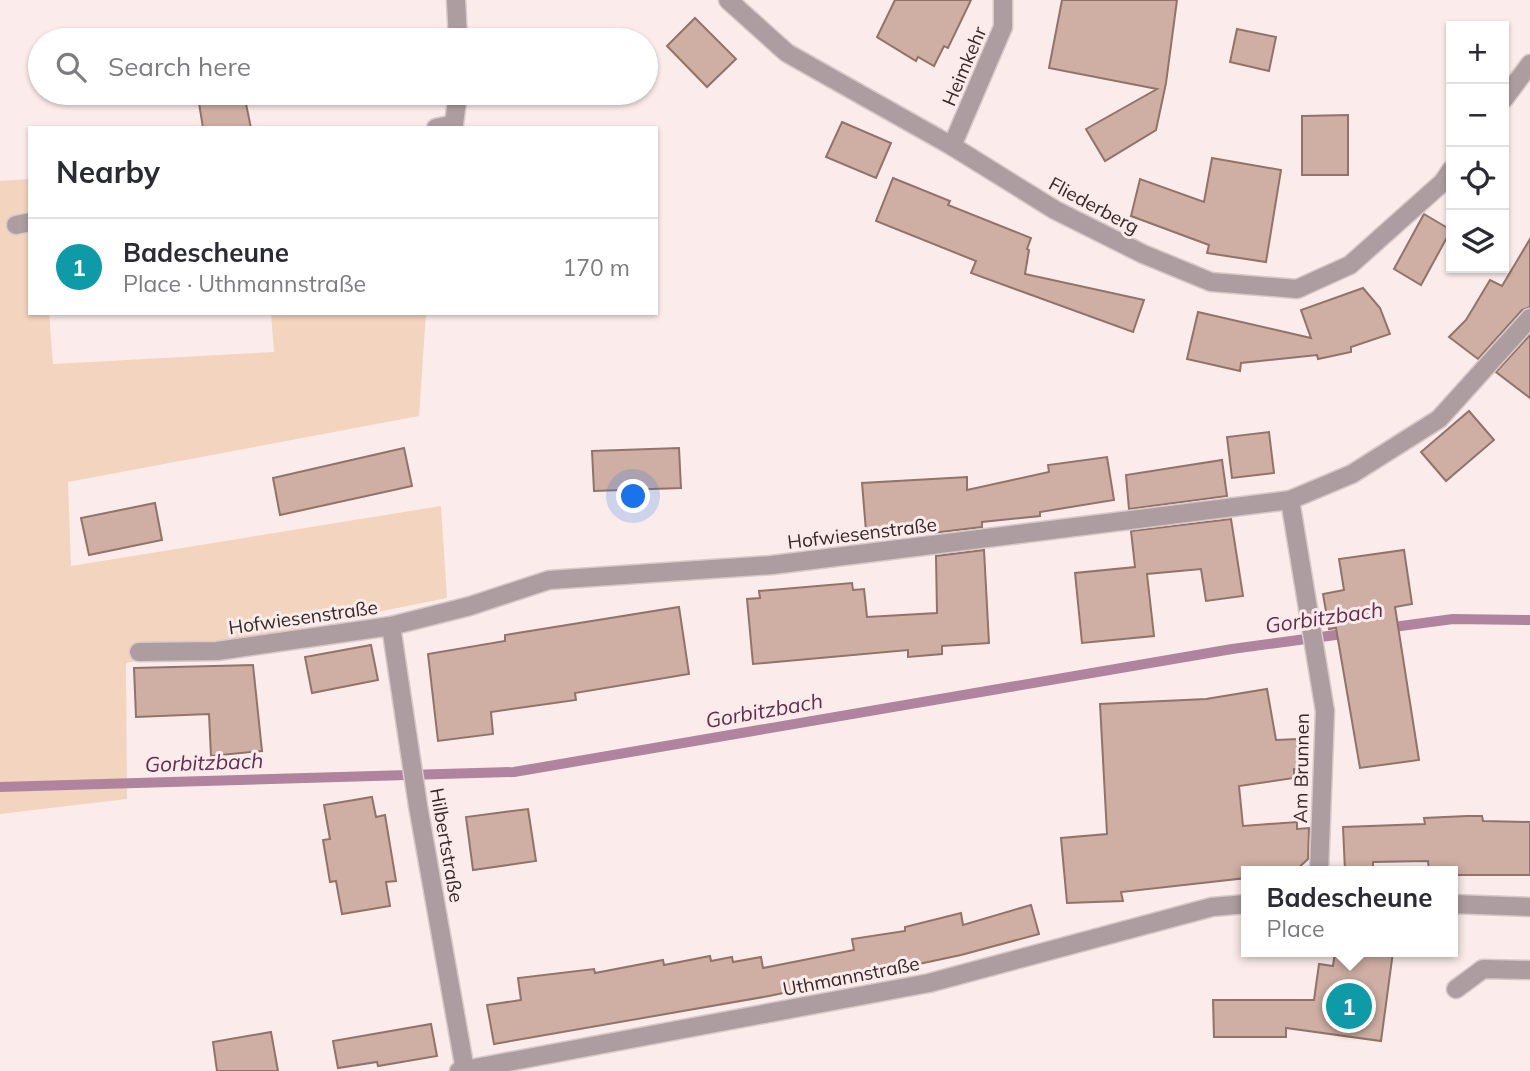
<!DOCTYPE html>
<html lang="en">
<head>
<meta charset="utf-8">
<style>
	:root { --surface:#fff; --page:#f7f7f7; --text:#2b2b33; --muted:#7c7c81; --line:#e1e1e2; --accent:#1a73e8 }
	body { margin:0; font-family:Mulish,sans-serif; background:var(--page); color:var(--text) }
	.controls { position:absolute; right:21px; top:21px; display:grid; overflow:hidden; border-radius:0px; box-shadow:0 2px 5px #0004 }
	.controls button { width:63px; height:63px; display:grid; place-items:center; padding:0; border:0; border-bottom:2px solid var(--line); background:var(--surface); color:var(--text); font:35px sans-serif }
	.you { position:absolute; left:634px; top:497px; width:24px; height:24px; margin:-18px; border:5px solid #fff; border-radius:50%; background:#1a73e8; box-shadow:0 0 0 10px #1a73e833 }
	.badge { display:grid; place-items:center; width:46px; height:46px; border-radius:50%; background:var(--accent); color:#fff; font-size:23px; font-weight:700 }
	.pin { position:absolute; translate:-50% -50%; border:4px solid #fff; box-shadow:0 2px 7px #0006 }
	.popup { position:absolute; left:1241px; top:866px; width:217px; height:91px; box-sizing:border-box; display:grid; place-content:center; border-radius:0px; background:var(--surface); filter:drop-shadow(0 2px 5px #0005); font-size:23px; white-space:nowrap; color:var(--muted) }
	.popup b { font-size:26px; color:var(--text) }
	.popup::after { content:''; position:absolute; left:50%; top:100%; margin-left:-14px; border:14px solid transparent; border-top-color:var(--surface) }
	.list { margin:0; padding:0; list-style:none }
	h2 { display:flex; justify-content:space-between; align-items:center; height:91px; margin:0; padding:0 28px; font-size:30px }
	h2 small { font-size:23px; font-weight:400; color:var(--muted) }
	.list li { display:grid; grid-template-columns:46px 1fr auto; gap:21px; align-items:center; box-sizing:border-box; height:98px; padding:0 28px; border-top:2px solid var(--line) }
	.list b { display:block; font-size:26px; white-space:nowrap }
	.list p { margin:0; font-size:23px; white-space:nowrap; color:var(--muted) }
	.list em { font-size:23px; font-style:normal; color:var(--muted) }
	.icon { flex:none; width:38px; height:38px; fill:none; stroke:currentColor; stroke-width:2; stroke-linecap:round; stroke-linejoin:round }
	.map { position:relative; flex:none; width:1530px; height:1071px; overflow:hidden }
	.search { position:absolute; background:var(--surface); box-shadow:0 2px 5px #0004; left:28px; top:28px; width:630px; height:77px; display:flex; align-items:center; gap:18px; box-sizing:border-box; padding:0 24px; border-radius:38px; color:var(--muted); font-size:26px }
	.panel { position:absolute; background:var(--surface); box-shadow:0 2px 5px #0004; left:28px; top:126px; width:630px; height:189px; border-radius:0px }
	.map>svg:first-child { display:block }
	.green { fill:#f3d4be }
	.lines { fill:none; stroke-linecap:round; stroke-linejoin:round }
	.stream { stroke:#b0849e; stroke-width:10 }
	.building { fill:#cfaea3; stroke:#917369; stroke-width:2 }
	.service-casing { stroke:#d8c9c8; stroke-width:21 }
	.minor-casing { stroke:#d8c9c8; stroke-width:21 }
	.service { stroke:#ad9da1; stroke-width:18 }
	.minor { stroke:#ad9da1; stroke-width:18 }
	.labels { text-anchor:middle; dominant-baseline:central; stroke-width:6; stroke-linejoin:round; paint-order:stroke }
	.street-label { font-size:19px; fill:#362828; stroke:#fbeceb }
	.water-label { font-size:21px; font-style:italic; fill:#652d51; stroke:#fbeceb }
</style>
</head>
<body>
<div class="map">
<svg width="1530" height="1071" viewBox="0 0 1530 1071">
	<rect width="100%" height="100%" fill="#fbeceb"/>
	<polygon class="green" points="30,179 30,313 49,313 53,364 274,352 271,313 426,313 419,416 68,482 71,566 441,506 447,598 126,663 127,799 0,814 0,181"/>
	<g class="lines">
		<g class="stream">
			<polyline points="1386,628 1453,619 1530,620"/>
			<polyline points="0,787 514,772 1232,649 1350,633"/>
		</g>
	</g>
	<g class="building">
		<polygon points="895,0 971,0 948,48 944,46 934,66 918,57 916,61 877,37"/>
		<polygon points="1062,0 1177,0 1166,83 1156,130 1105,161 1086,129 1157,89 1049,68"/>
		<polygon points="695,18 736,59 707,87 667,46"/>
		<polygon points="1237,29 1276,37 1269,71 1230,62"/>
		<polygon points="244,94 251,128 203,128 199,103"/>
		<polygon points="1348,115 1348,175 1302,175 1302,116"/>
		<polygon points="842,122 891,143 876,178 826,157"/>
		<polygon points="1212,158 1281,170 1266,262 1207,253 1209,245 1131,216 1140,179 1204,202"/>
		<polygon points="893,178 950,201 948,205 1031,238 1027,249 1029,250 1025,274 1144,300 1133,332 971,273 976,261 876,221"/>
		<polygon points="1424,214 1451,230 1421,285 1394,269"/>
		<polygon points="1530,239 1530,307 1522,310 1478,359 1449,337 1466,320 1490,280 1502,286"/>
		<polygon points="1363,288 1380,308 1390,334 1351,347 1351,352 1318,359 1317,355 1241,363 1240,371 1187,359 1198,312 1311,338 1301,310"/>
		<polygon points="1530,335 1530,398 1496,372"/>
		<polygon points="1469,411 1494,440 1446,481 1421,452"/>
		<polygon points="1269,432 1274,473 1232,478 1227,437"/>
		<polygon points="404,448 412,486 280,515 273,478"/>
		<polygon points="679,448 681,488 594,491 592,451"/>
		<polygon points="1107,457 1114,500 1040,512 1040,516 982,522 982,527 932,533 931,526 866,531 862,483 967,477 967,490 1049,472 1048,465"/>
		<polygon points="1222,460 1227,496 1129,509 1126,475"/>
		<polygon points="155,503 162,540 89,555 81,518"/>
		<polygon points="1231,519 1243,596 1206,601 1201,569 1147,574 1154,636 1082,643 1075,573 1135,567 1131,531"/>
		<polygon points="984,550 989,643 942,646 942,654 908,657 908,650 753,664 747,599 760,598 759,591 852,583 853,590 864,589 867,617 937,613 936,556"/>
		<polygon points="1404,550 1412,604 1395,607 1419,760 1360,768 1336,628 1329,629 1323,594 1344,590 1339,559"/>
		<polygon points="679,607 689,674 575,693 576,700 491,712 493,734 438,741 428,654 505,641 505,635"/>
		<polygon points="371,645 378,680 312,693 305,657"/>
		<polygon points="253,665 262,751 211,756 209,714 136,717 134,668"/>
		<polygon points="1267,689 1276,740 1297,739 1298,769 1294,769 1294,778 1239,786 1243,826 1297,822 1297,829 1309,828 1308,859 1295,871 1246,871 1246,878 1121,892 1123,901 1067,903 1061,838 1107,834 1100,704 1206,699"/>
		<polygon points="372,797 376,817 385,815 396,881 386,882 390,906 342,914 336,881 330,882 323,840 330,839 324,805"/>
		<polygon points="528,809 536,861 473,870 466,817"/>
		<polygon points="1467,816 1482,816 1483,821 1530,822 1530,875 1452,875 1452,871 1429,871 1428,861 1373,862 1373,871 1345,871 1343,827 1425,824 1424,818"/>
		<polygon points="1031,905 1039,934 961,955 769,996 494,1044 487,1005 521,1000 518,978 594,969 595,973 663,960 664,965 710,956 711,961 732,957 733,962 761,957 763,968 854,950 852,939 905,931 905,927 961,913 963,925"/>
		<polygon points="1335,952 1393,952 1381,1041 1286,1028 1286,1037 1214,1037 1213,1000 1314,1000 1319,964 1333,966"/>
		<polygon points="431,1024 437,1056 378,1066 377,1062 338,1068 333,1041"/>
		<polygon points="271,1032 278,1071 217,1071 213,1042"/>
	</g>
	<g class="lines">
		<g class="service-casing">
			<polyline id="service" points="1456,989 1483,969 1530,970"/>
		</g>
		<g class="minor-casing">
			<g id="minor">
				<polyline points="456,0 458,40"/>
				<polyline points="728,0 787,53 952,146 1055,210 1143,254 1211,282 1297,289 1350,265 1443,182 1451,170"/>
				<polyline points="1504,99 1530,64"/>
				<polyline points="436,128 454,124 458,93"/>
				<polyline points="952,146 1003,27 1003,0"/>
				<polyline points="16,225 30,222"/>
				<polyline points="1290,500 1325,711 1319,871"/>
				<polyline points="391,626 418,806 465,1070"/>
				<polyline points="139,652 217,651 391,626 470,606 549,580 772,565 1290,500 1352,474 1439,419 1530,318"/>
				<polyline points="1452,904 1530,907"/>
				<polyline points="459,1071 929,983 1212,907 1246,904"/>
			</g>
		</g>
		<use href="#service" class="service"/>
		<use href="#minor" class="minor"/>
	</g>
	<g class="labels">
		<g class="street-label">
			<text transform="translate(964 66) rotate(-67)">Heimkehr</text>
			<text transform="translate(1094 205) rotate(28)">Fliederberg</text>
			<text transform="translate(862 533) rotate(-7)">Hofwiesenstraße</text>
			<text transform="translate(303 617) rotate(-8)">Hofwiesenstraße</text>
			<text transform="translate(1301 768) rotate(-89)">Am Brunnen</text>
			<text transform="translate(447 845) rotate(80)">Hilbertstraße</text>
			<text transform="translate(851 976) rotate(-11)">Uthmannstraße</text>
		</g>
		<g class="water-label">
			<text transform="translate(1324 617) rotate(-8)">Gorbitzbach</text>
			<text transform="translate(764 710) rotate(-10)">Gorbitzbach</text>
			<text transform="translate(204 762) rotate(-2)">Gorbitzbach</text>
		</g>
	</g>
</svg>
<div class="controls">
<button>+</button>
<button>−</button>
<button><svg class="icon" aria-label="locate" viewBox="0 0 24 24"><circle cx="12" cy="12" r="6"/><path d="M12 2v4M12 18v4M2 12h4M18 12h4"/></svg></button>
<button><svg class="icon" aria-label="layers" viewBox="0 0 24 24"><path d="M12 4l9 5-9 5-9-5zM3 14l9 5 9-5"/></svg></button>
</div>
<div class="you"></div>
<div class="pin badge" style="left:1349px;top:1006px;background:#0f9aa8">1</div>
<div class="popup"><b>Badescheune</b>Place</div>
<div class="search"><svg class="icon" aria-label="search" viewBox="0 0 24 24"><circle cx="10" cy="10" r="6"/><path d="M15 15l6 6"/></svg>Search here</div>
<section class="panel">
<h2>Nearby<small></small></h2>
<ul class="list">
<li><span class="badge" style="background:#0f9aa8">1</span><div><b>Badescheune</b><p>Place · Uthmannstraße</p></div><em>170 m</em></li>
</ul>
</section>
</div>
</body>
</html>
